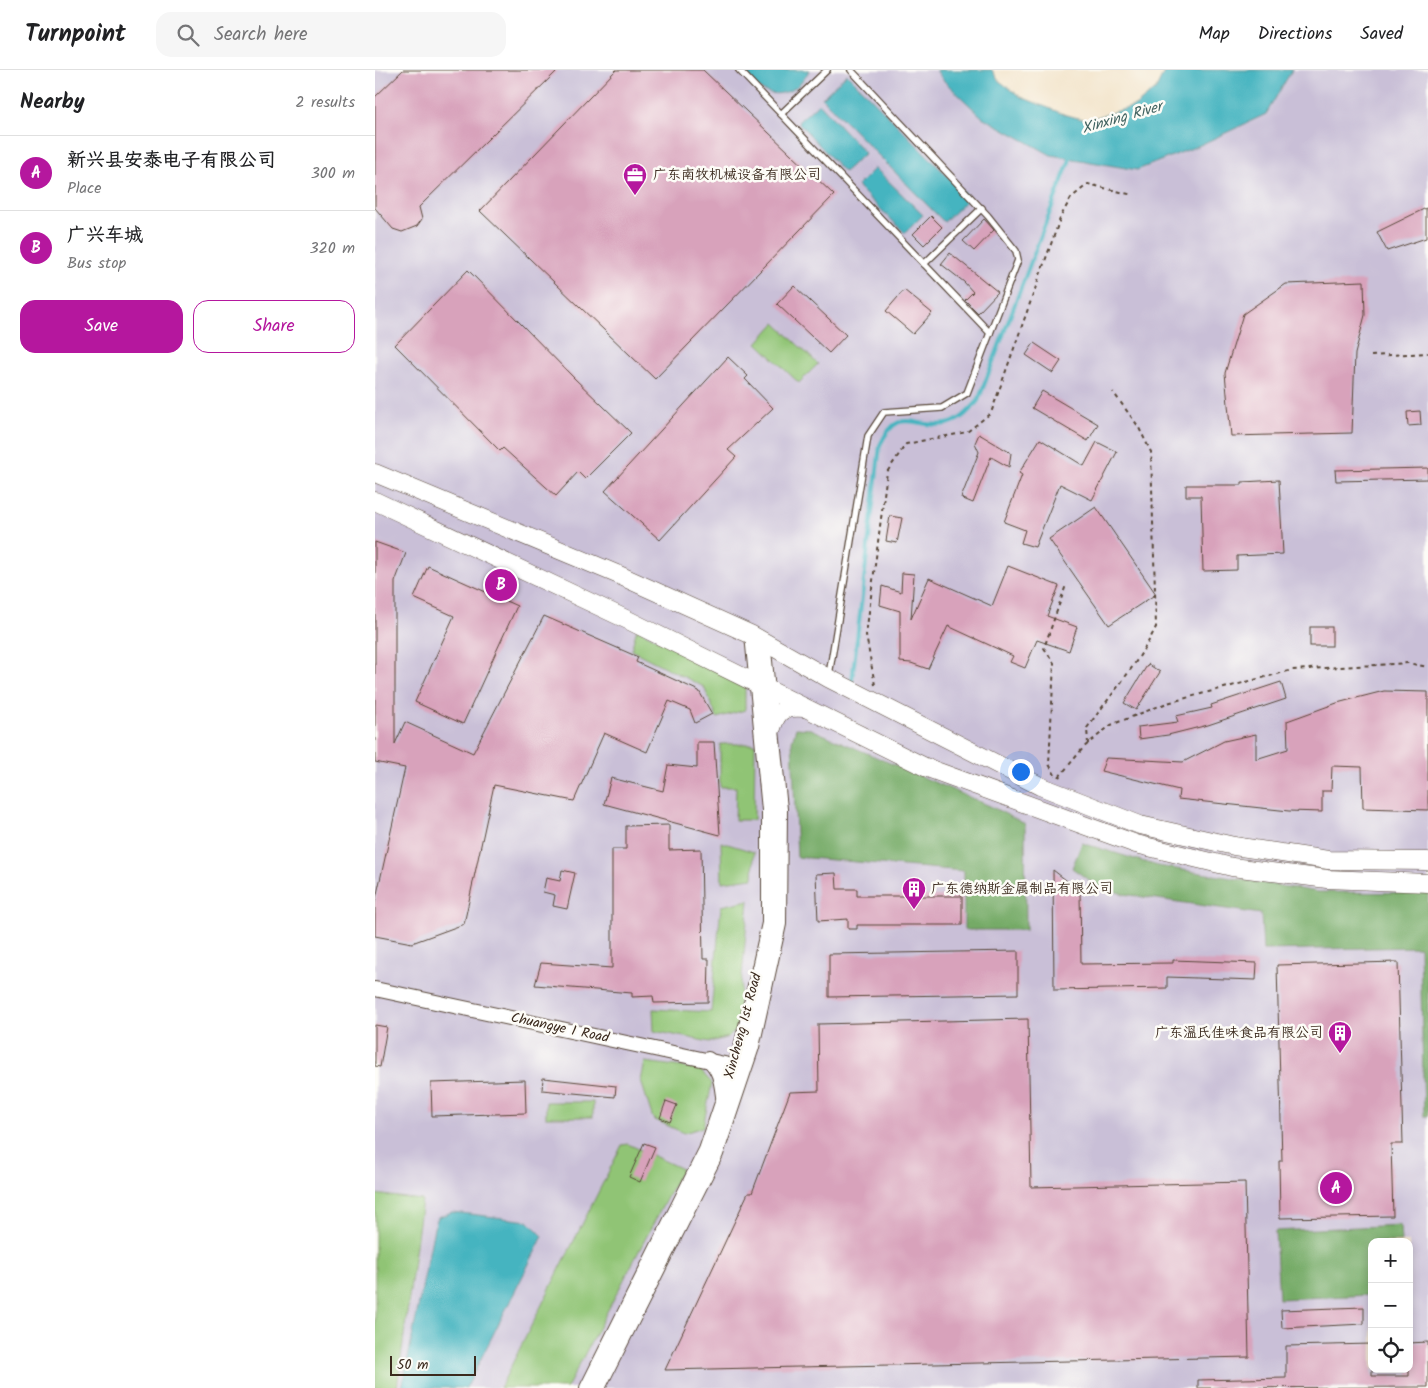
<!DOCTYPE html>
<html lang="en">
<head>
<meta charset="utf-8">
<style>
	:root { --surface:#fff; --page:#f6f6f6; --text:#202124; --muted:#757577; --line:#e0e0e0; --accent:#b5179e }
	body { margin:0; font-family:Kalam,"LXGW WenKai TC",sans-serif; background:var(--page); color:var(--text) }
	.controls { position:absolute; right:15px; bottom:15px; display:grid; overflow:hidden; border-radius:10px; box-shadow:0 2px 8px #0003 }
	.controls button { width:45px; height:45px; display:grid; place-items:center; padding:0; border:0; border-bottom:1px solid var(--line); background:var(--surface); color:var(--text); font:25px sans-serif }
	.scale { position:absolute; left:15px; bottom:12px; width:86px; box-sizing:border-box; padding-left:5px; border:2px solid #3b2a1e; border-top:0; font-size:14px; line-height:18px; white-space:nowrap; color:#3b2a1e; -webkit-text-stroke:4px #fdfcf7; paint-order:stroke }
	.you { position:absolute; left:645px; top:701px; width:18px; height:18px; margin:-12px; border:4px solid #fff; border-radius:50%; background:#1a73e8; box-shadow:0 0 0 8px #1a73e833 }
	.badge { display:grid; place-items:center; width:32px; height:32px; border-radius:50%; background:var(--accent); color:#fff; font-size:16px; font-weight:700 }
	.pin { position:absolute; translate:-50% -50%; border:2px solid #fff; box-shadow:0 1px 5px #0006 }
	.list { margin:0; padding:0; list-style:none }
	h2 { display:flex; justify-content:space-between; align-items:center; height:65px; margin:0; padding:0 20px; font-size:21px }
	h2 small { font-size:16px; font-weight:400; color:var(--muted) }
	.list li { display:grid; grid-template-columns:32px 1fr auto; gap:15px; align-items:center; box-sizing:border-box; height:75px; padding:0 20px; border-top:1px solid var(--line) }
	.list b { display:block; font-size:19px; white-space:nowrap }
	.list p { margin:0; font-size:16px; white-space:nowrap; color:var(--muted) }
	.list em { font-size:16px; font-style:normal; color:var(--muted) }
	.actions { display:flex; gap:10px; padding:15px 20px }
	.actions a { flex:1; padding:11px 0; border:1px solid var(--accent); border-radius:15px; text-align:center; font-size:18px; color:var(--accent) }
	.actions .main { background:var(--accent); color:#fff }
	.icon { flex:none; width:28px; height:28px; fill:none; stroke:currentColor; stroke-width:2; stroke-linecap:round; stroke-linejoin:round }
	.map { position:relative; flex:none; width:1053px; height:1318px; overflow:hidden }
	header { display:flex; align-items:center; gap:30px; box-sizing:border-box; height:70px; padding:0 25px; background:var(--surface); border-bottom:1px solid var(--line) }
	header strong { font-size:24px }
	nav { display:flex; gap:28px; margin-inline-start:auto; font-size:18px }
	.search { width:350px; height:45px; background:var(--page); display:flex; align-items:center; gap:12px; box-sizing:border-box; padding:0 18px; border-radius:15px; color:var(--muted); font-size:19px }
	main { display:flex }
	aside { flex:1; background:var(--surface) }
	.map>svg:first-child { display:block }
	.industrial { fill:#c9bfd7; fill-rule:evenodd }
	.green { fill:#90c475; stroke:#66774a }
	.forest { fill:#74aa66; stroke:#586a42 }
	.water { fill:#45b4c0; stroke:#406f6f }
	.lines { fill:none; stroke-linecap:round; stroke-linejoin:round }
	.stream { stroke:#45b4c0; stroke-width:4 }
	.building { fill:#d8a2bb }
	.service-casing { stroke:#574638; stroke-width:8 }
	.tertiary-casing { stroke:#574638; stroke-width:16 }
	.trunk-casing { stroke:#574638; stroke-width:19 }
	.path { stroke:#574638; stroke-width:2; stroke-dasharray:4 4; stroke-linecap:butt }
	.service { stroke:#fff; stroke-width:5.5 }
	.tertiary { stroke:#fff; stroke-width:14 }
	.trunk { stroke:#fff; stroke-width:18 }
	.labels { text-anchor:middle; dominant-baseline:central; stroke-width:5; stroke-linejoin:round; paint-order:stroke }
	.poi-label { font-size:14px; fill:#3b2a1e; stroke:#fdfcf7; text-anchor:start }
	.street-label { font-size:14px; fill:#3b2a1e; stroke:#fdfcf7 }
	.water-label { font-size:15px; font-style:italic; fill:#3f615f; stroke:#fdfcf7 }
</style>
</head>
<body>
<header>
<strong>Turnpoint</strong>
<div class="search"><svg class="icon" aria-label="search" viewBox="0 0 24 24"><circle cx="10" cy="10" r="6"/><path d="M15 15l6 6"/></svg>Search here</div>
<nav><a>Map</a><a>Directions</a><a>Saved</a></nav>
</header>
<main>
<aside>
<h2>Nearby<small>2 results</small></h2>
<ul class="list">
<li><span class="badge">A</span><div><b>新兴县安泰电子有限公司</b><p>Place</p></div><em>300 m</em></li>
<li><span class="badge">B</span><div><b>广兴车城</b><p>Bus stop</p></div><em>320 m</em></li>
</ul>
<div class="actions"><a class="main">Save</a><a>Share</a></div>
</aside>
<div class="map">
<svg width="1053" height="1318" viewBox="0 0 1053 1318">
	<rect width="100%" height="100%" fill="#fdfcf7"/>
	<filter id="ink" filterUnits="userSpaceOnUse"><feTurbulence type="fractalNoise" baseFrequency=".02" numOctaves="2"/><feDisplacementMap in="SourceGraphic" scale="10" xChannelSelector="R" yChannelSelector="G"/><feConvolveMatrix kernelMatrix="1 2 1 2 8 2 1 2 1" color-interpolation-filters="sRGB"/></filter>
	<filter id="wash" filterUnits="userSpaceOnUse"><feTurbulence type="fractalNoise" baseFrequency=".0096" numOctaves="4" result="noise"/><feDisplacementMap in="SourceGraphic" scale="20" xChannelSelector="R" yChannelSelector="G"/><feGaussianBlur stdDeviation="1.12" result="paint"/><feColorMatrix in="noise" values="0 0 0 0 0 0 0 0 0 0 0 0 0 0 0 0 0 1.4 0 .05"/><feComposite in="paint" operator="in"/></filter>
	<g filter="url(#wash)">
		<rect width="100%" height="100%" fill="#f3e4ca"/>
		<path class="industrial" d="M0 0H561L568 10 607 47 676 85 762 100 825 75 891 44 917 0H1053V1318H0ZM997 1172H1034V1299H997Z"/>
		<g class="green">
			<polygon points="400,253 443,294 424,313 382,273"/>
			<polygon points="262,559 370,614 370,640 342,648 329,617 256,580"/>
			<polygon points="345,674 380,674 379,750 360,750 361,717 345,717"/>
			<polygon points="346,772 379,782 378,808 347,812"/>
			<polygon points="374,830 362,959 354,967 335,972 279,961 278,939 336,942 346,836"/>
			<polygon points="270,992 324,999 337,1013 328,1057 309,1063 278,1049 266,1011"/>
			<rect x="171" y="1032" width="47" height="15"/>
			<polygon points="253,1074 307,1099 192,1318 125,1318 247,1075"/>
			<polygon points="0,1124 47,1130 22,1318 0,1318"/>
		</g>
		<g class="forest">
			<polygon points="421,658 436,659 615,736 650,754 651,860 589,860 589,801 422,787 417,671"/>
			<polygon points="707,773 783,796 943,822 1053,823 1053,1046 1049,1046 1045,877 888,880 886,844 748,824 722,816 697,798"/>
			<polygon points="1025,1155 1026,1172 997,1172 997,1225 904,1229 900,1161"/>
		</g>
		<g class="water">
			<path d="M372 0H434C422 30 381 33 372 0Z"/>
			<polygon points="561,0 617,0 623,10 646,27 691,45 712,50 760,36 781,19 790,0 917,0 891,44 825,75 762,100 676,85 607,47 568,10"/>
			<polygon points="472,4 594,128 569,152 447,28"/>
			<polygon points="444,33 490,83 469,102 423,52"/>
			<polygon points="500,98 548,145 530,163 482,116"/>
			<polygon points="77,1142 153,1151 168,1166 91,1318 27,1318 59,1158 63,1147"/>
		</g>
		<g class="lines">
			<path class="stream" d="M477 611 505 375C525 333 539 360 571 354 585 352 594 341 603 331L697 84"/>
		</g>
		<g id="blocks">
			<g class="building">
				<polygon points="28,0 183,0 44,137 47,149 42,156 27,162 18,159 0,138 0,27"/>
				<polygon points="241,0 328,0 459,125 280,309 105,141"/>
				<polygon points="1051,138 1051,168 1012,181 1002,162"/>
				<polygon points="556,146 567,157 549,175 538,164"/>
				<polygon points="609,149 619,160 599,181 588,171"/>
				<polygon points="575,183 623,222 603,243 590,230 598,222 589,212 566,194"/>
				<polygon points="93,200 199,308 256,363 210,409 203,402 181,426 128,378 125,381 20,275"/>
				<polygon points="989,211 990,245 980,284 977,363 856,366 850,303 868,244 911,214"/>
				<polygon points="419,216 471,265 454,283 402,234"/>
				<polygon points="529,220 557,243 538,264 511,241"/>
				<polygon points="659,273 686,291 678,303 651,285"/>
				<polygon points="353,287 373,306 370,309 398,338 353,380 361,387 285,470 230,421"/>
				<polygon points="667,321 723,354 713,371 657,338"/>
				<polygon points="1045,341 1046,355 1033,356 1032,342"/>
				<polygon points="604,364 636,383 634,397 616,387 598,433 586,428 604,382 600,373"/>
				<polygon points="665,369 709,396 722,372 742,382 717,430 685,414 660,477 646,473 650,460 629,452 647,405 644,403"/>
				<polygon points="1053,398 1053,409 961,411 960,400"/>
				<polygon points="904,410 908,484 862,486 862,500 828,501 826,426 811,426 811,415 867,415 867,412"/>
				<polygon points="721,437 781,524 734,555 674,469"/>
				<polygon points="515,446 527,448 522,473 511,471"/>
				<polygon points="0,472 31,483 20,512 20,674 30,652 98,683 169,546 263,587 261,592 324,621 337,644 320,653 315,640 294,631 272,682 229,663 199,731 119,715 89,854 37,873 0,866 0,833 30,698 0,692"/>
				<polygon points="53,496 142,536 88,654 40,632 79,546 39,528"/>
				<polygon points="633,496 684,516 672,546 702,557 694,581 662,570 650,598 635,592 638,586 573,556 553,599 536,593 525,592 525,541 505,535 507,516 526,522 527,503 539,504 536,549 554,508 617,536"/>
				<rect x="935" y="557" width="22" height="19"/>
				<polygon points="773,594 785,602 761,640 749,633"/>
				<polygon points="906,612 911,629 833,655 793,665 764,669 763,657 803,652 801,646 837,638 836,635"/>
				<polygon points="1009,621 1053,622 1053,740 988,738 987,697 957,696 956,721 947,721 947,742 914,741 803,729 804,720 726,701 731,688 808,692 849,671 881,664 881,689 913,679 912,651 962,633"/>
				<polygon points="322,672 339,672 345,765 229,734 236,708 288,721 293,695 322,698"/>
				<polygon points="294,755 294,780 326,779 328,889 334,889 333,932 279,933 278,926 257,927 257,923 160,915 166,893 237,898 237,779 251,779 251,756"/>
				<polygon points="187,800 200,803 192,839 178,836 180,825 168,822 171,808 185,811"/>
				<polygon points="678,800 705,821 706,894 798,893 798,890 882,893 881,910 792,907 792,918 679,920"/>
				<polygon points="461,803 462,819 482,819 482,826 587,826 587,855 482,855 482,859 473,859 473,849 443,851 441,804"/>
				<polygon points="643,881 643,924 454,927 454,884"/>
				<polygon points="1023,892 1028,1074 1016,1074 1018,1146 905,1148 904,1091 907,1091 902,895"/>
				<polygon points="653,949 656,1117 870,1112 874,1287 290,1300 373,1123 377,1123 415,1022 444,1021 443,954"/>
				<polygon points="0,955 12,957 5,997 0,996"/>
				<polygon points="168,1008 241,1016 240,1027 167,1020"/>
				<polygon points="150,1010 151,1043 57,1046 56,1013"/>
				<polygon points="291,1031 302,1035 295,1052 285,1048"/>
				<polygon points="269,1073 280,1077 265,1112 254,1107"/>
				<polygon points="989,1237 989,1254 907,1258 906,1240"/>
				<polygon points="1053,1272 1053,1317 823,1318 823,1310 911,1308 911,1276 997,1274 997,1306 1034,1306 1034,1273"/>
			</g>
		</g>
	</g>
	<g filter="url(#ink)">
		<use href="#blocks" fill-opacity="0" stroke="#574638" stroke-width="1"/>
		<g class="lines">
			<g class="service-casing">
				<g id="service">
					<polyline points="364,0 615,263 643,190 641,181 613,146 476,0"/>
					<polyline points="406,44 452,0"/>
					<polyline points="549,194 607,138"/>
					<polyline points="454,605 493,366 509,342 567,338 592,323 615,263"/>
				</g>
			</g>
			<g class="tertiary-casing">
				<g id="tertiary">
					<polyline points="0,919 368,998"/>
					<path d="M333 989C345 1000 346 1011 348 1026"/>
					<polyline points="212,1318 331,1080 367,974 394,853 394,740 377,565"/>
					<polyline points="223,1318 341,1084 377,977 404,854 405,739 388,571"/>
				</g>
			</g>
			<g class="trunk-casing">
				<g id="trunk">
					<polyline points="0,403 244,505 377,565 453,608 665,716 765,755 859,776 953,790 1053,791"/>
					<polyline points="0,431 255,551 550,697 703,753 761,774 857,797 952,809 1053,813"/>
					<path d="M397 658C403 638 410 637 430 638"/>
				</g>
			</g>
			<g class="path">
				<polyline points="996,286 1053,283"/>
				<polyline points="500,615 491,565 512,402 531,374 592,362 616,343 686,146 696,128 713,114 758,125"/>
				<path d="M713 674 712 658C736 624 762 596 781 557L776 382 763 356 738 322"/>
				<polyline points="680,705 674,694 679,593 669,578 691,515"/>
				<polyline points="684,707 709,677 736,655 792,633 917,600 1033,593 1053,597"/>
			</g>
			<use href="#service" class="service"/>
			<use href="#tertiary" class="tertiary"/>
			<use href="#trunk" class="trunk"/>
		</g>
	</g>
	<defs>
		<g id="office-pin" transform="scale(1.25)"><path d="M0 17L-7.5 6A9.5 9.5 0 1 1 7.5 6Z" fill="#b5179e" stroke="#fdfcf7"/><path d="M-6-3h4V-5.5h4V-3h4V5H-6ZM-1-4.5V-3h2v-1.5ZM-6 0V1H6V0Z" fill="#fff"/></g>
		<g id="building-pin" transform="scale(1.25)"><path d="M0 17L-7.5 6A9.5 9.5 0 1 1 7.5 6Z" fill="#b5179e" stroke="#fdfcf7"/><path d="M-4-6H4V6H1V3H-1V6H-4ZM-2.5-4.3h1.7v1.8h-1.7ZM.8-4.3h1.7v1.8H.8ZM-2.5-1h1.7V.8h-1.7ZM.8-1h1.7V.8H.8Z" fill="#fff"/></g>
	</defs>
	<g fill-rule="evenodd">
		<use href="#office-pin" x="260" y="105"/>
		<use href="#building-pin" x="539" y="819"/>
		<use href="#building-pin" x="965" y="963"/>
	</g>
	<g class="labels">
		<g class="poi-label">
			<text x="278" y="105">广东南牧机械设备有限公司</text>
			<text x="556" y="819">广东德纳斯金属制品有限公司</text>
			<text x="948" y="963" text-anchor="end">广东温氏佳味食品有限公司</text>
		</g>
		<g class="street-label">
			<text transform="translate(368 956) rotate(-75)">Xincheng 1st Road</text>
			<text transform="translate(185 958) rotate(12)">Chuangye 1 Road</text>
		</g>
		<g class="water-label">
			<text transform="translate(747 48) rotate(-16)">Xinxing River</text>
		</g>
	</g>
</svg>
<div class="controls">
<button>+</button>
<button>−</button>
<button><svg class="icon" aria-label="locate" viewBox="0 0 24 24"><circle cx="12" cy="12" r="6"/><path d="M12 2v4M12 18v4M2 12h4M18 12h4"/></svg></button>
</div>
<div class="scale">50 m</div>
<div class="you"></div>
<div class="pin badge" style="left:961px;top:1118px">A</div>
<div class="pin badge" style="left:126px;top:515px">B</div>
</div>
</main>
</body>
</html>
